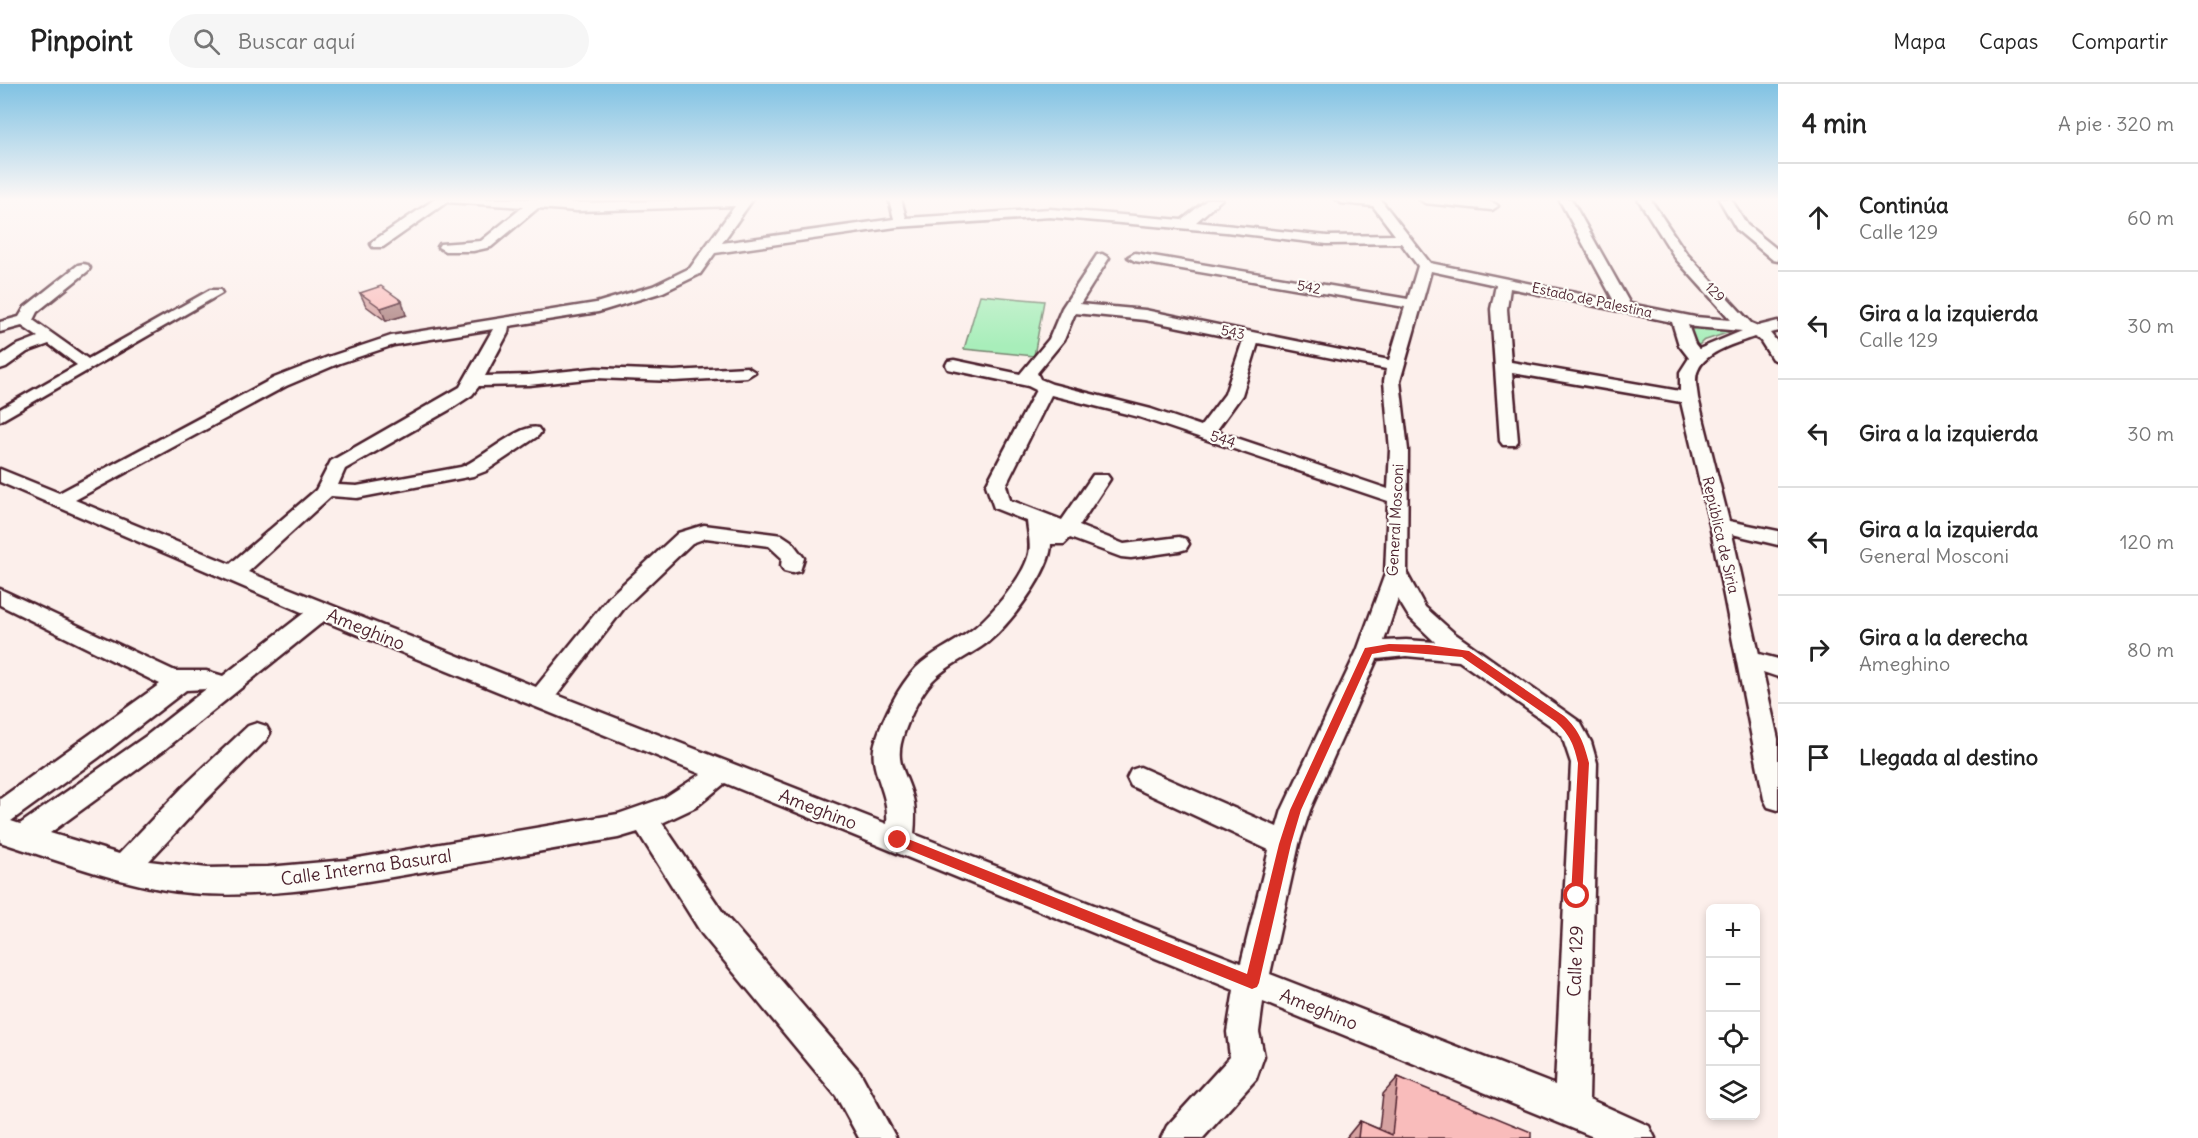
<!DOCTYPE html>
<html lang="es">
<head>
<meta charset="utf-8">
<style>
	:root { --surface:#fff; --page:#f6f6f6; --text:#222; --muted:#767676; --line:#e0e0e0 }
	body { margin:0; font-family:Delius,sans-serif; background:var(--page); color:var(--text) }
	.controls { position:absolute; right:18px; bottom:18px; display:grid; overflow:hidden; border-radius:9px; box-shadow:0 3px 9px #0003 }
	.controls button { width:54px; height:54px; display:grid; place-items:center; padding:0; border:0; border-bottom:2px solid var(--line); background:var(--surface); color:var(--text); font:30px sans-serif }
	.stop { position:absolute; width:18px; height:18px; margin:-14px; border:4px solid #d93025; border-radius:50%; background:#fff }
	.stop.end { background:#d93025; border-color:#fff; box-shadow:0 2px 6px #0008 }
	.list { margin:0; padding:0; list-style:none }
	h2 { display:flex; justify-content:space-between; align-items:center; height:78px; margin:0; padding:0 24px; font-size:26px }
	h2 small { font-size:20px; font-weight:400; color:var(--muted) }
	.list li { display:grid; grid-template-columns:39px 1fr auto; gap:18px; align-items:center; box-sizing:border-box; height:108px; padding:0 24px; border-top:2px solid var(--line) }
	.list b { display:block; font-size:22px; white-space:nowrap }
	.list p { margin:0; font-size:20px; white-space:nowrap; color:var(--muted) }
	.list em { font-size:20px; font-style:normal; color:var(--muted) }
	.icon { flex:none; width:33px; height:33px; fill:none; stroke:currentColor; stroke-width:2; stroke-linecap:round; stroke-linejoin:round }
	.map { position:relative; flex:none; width:1778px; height:1054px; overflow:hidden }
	header { display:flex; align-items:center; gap:36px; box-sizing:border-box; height:84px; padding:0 30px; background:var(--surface); border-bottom:2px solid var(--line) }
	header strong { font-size:28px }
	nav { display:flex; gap:33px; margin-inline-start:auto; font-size:21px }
	.search { width:420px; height:54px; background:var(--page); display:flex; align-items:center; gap:15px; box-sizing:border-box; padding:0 21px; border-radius:33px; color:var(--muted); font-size:22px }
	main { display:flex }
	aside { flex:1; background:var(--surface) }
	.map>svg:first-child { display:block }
	.green { fill:#a8eeba; stroke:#798672; stroke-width:1.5 }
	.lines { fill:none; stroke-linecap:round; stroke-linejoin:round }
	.minor-casing { stroke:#4a1f2b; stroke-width:5 }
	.minor { fill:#fdfcf7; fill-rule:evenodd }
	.wall { fill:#d6a2a1; stroke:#4a1f2b; stroke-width:1.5 }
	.shaded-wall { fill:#ae8483; stroke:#4a1f2b; stroke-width:1.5 }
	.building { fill:#f9bcbb; stroke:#4a1f2b; stroke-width:1.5 }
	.route { fill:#d93025 }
	.labels { text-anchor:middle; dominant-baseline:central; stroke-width:4.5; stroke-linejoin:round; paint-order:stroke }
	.far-street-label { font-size:14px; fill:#4a1f2b; stroke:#fdfcf7 }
	.street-label { font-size:15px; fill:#4a1f2b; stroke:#fdfcf7 }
	.near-street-label { font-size:18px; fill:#4a1f2b; stroke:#fdfcf7 }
</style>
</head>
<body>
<header>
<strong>Pinpoint</strong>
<div class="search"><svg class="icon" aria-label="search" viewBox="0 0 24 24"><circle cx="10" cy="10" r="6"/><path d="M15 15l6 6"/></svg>Buscar aquí</div>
<nav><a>Mapa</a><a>Capas</a><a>Compartir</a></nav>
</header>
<main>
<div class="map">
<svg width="1778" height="1054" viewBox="0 0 1778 1054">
	<rect width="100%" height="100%" fill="#fcefeb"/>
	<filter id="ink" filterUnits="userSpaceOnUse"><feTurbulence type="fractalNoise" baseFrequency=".0167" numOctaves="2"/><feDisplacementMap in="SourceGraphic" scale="12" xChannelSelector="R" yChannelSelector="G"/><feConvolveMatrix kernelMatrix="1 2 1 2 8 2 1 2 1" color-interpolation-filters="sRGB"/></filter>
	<g filter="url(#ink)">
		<g class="green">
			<polygon points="980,211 1044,217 1034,272 964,265"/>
			<polygon points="1697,243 1736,246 1703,257 1698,262 1693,257 1691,246"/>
		</g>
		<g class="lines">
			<g class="minor-casing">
				<g id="minor">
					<path d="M435 115H545V117L577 119 753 115 722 159 894 135 889 115H901L906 134 1050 125 1182 136 1208 115H1222L1196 138 1327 152 1395 151 1373 122 1341 119 1335 115H1380L1430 179 1614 217 1559 115H1571L1630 220 1695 233 1731 236 1676 175 1638 115H1650L1686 169 1751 239 1758 242 1778 237V247L1770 249 1778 259V277L1772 275 1760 256 1754 253C1737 259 1706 267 1698 286 1694 294 1697 305 1698 314L1729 437 1778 447V461L1732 450 1759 570 1778 575V593L1763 588 1778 655V726L1768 723 1764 715 1710 441 1681 318 1512 289 1518 357 1515 361H1503L1500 357 1491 225 1496 201 1431 187 1400 297 1408 366 1407 490 1425 523 1454 549 1580 638 1591 658 1597 679 1589 1015 1649 1042 1655 1054H1596L1263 918 1259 948 1264 972 1256 995 1203 1054H1161L1167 1042 1230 973 1227 948 1234 906 725 699 696 723 662 739 724 830 860 988 896 1054H859L836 1012 702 850 638 748 618 754C552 765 487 777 421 788 342 802 240 820 160 805 106 795 51 774 0 758V715L160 600 0 521V505L175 587H206L223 592 304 529 0 398V385L59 409 274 294 328 273 391 252 596 219 653 202 690 184 735 122 577 127 538 124 491 163 473 167H445L438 163 440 160 481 157 523 123 447 118 383 163H373L371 160 373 157ZM1050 133 1226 148 1327 160 1401 159 1418 182 1408 215 1135 169 1128 173 1135 177 1405 223 1389 276 1145 226 1080 220 1109 174 1102 170 1097 171 1062 224 1049 255 1020 290 954 276 948 277 946 281 948 285 1028 302 1036 306 986 401 994 424 1027 437C1028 449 1032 462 1028 473 1022 495 987 536 969 548 951 561 931 569 916 584 898 603 884 632 876 656 866 685 890 706 887 740L557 611 625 523 692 459 706 454 769 462 782 474 781 482 784 487 792 489 800 487 804 474 791 457 782 451 704 441 678 449 609 513 536 603 248 488 331 412 357 414 473 392 486 387 538 352 541 348 538 344C520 339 482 375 461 383L357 402 338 401 345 385 449 326 472 311 479 302 529 301 596 294 674 297 747 293 755 288 747 283 674 287 596 284 529 291 485 292 508 249 509 242 598 228 663 208 700 190 715 169 896 143ZM1510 204 1672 238 1679 261 1689 274 1680 288V307L1511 278 1507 225ZM1075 229 1145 236 1243 256 1225 310 1201 342 1151 325 1052 300 1040 295 1037 289 1064 256ZM1688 241 1695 243 1742 247 1699 265 1695 260ZM493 245 460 303 331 377 316 406 230 480 75 416 286 302 340 279 394 261ZM1258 259 1386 285 1384 297 1390 366 1388 405 1216 347 1242 311ZM1051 311 1139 333 1388 417 1385 490 1357 567 1282 726 1277 743 1140 683 1131 686 1127 694 1131 702 1269 766 1241 879 914 750C915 738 916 726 913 714 906 687 893 679 904 649 910 632 920 611 932 597 948 580 970 572 988 558 1009 541 1051 487 1051 460H1064L1070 454 1121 473 1131 474 1179 467 1186 465 1189 460 1186 455 1179 453 1124 460 1079 442 1110 395 1107 391H1093L1062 436 1010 416 1006 401ZM1398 515 1409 533 1435 558 1406 556 1384 557ZM324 537 701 690 664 714 618 730 346 776 268 783 207 784 149 777 203 719 266 656 270 649 266 642 257 639 248 642 183 703 119 770 50 749 164 666ZM1406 572 1459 577 1551 642 1562 652 1571 679 1555 1001 1270 890 1299 760 1310 726 1377 575ZM206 605 146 652 20 740 11 737 98 674 186 606Z"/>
					<path d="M1419 115C1436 115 1487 111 1498 122L1492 126 1425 119Z"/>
					<polygon points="1719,115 1731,115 1747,141 1778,166 1778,177 1773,176 1737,146"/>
					<polygon points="83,180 88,181 90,184 88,187 37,228 33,236 88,275 210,206 220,206 222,209 0,337 0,325 77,281 49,260 27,268 6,283 0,285 0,272 15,262 38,253 22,242 0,248 0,238 19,233 25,223 78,181"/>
				</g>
			</g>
			<use href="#minor" class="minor"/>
		</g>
		<g class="wall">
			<polygon points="360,209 406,231 386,237 366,222"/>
			<polygon points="1398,993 1531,1054 1346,1054 1360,1037 1379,1045 1383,1010"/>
		</g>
		<polygon class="shaded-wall" points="402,217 406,231 386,237 381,224"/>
		<g class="building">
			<polygon points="381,202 402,217 381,224 360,209"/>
			<polygon points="1398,993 1531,1048 1531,1054 1358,1054 1360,1037 1392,1051"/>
		</g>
	</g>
	<linearGradient id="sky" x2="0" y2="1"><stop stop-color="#80c2e3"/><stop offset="0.44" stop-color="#fef8f6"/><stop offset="1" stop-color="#fef8f6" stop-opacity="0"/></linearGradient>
	<rect width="1778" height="262" fill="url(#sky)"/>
	<path class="route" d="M1389 560 1429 561 1469 567 1564 632C1579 646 1584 659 1589 679L1582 816H1573L1571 812 1578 679C1574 661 1570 651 1556 638L1462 573 1389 567 1372 570 1301 726 1291 760 1259 899 1257 903 1252 905 894 760 892 756 894 753H903L1247 890 1279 760 1290 726 1365 564Z"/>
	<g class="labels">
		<g class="far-street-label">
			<text transform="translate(1309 203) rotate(10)">542</text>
			<text transform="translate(1715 208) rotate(46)">129</text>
			<text transform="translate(1592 216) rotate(12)">Estado de Palestina</text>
			<text transform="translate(1233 248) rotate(11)">543</text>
		</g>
		<g class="street-label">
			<text transform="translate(1223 355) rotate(19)">544</text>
			<text transform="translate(1395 436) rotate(-87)">General Mosconi</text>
			<text transform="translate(1721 451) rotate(77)">República de Siria</text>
		</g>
		<g class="near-street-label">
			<text transform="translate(366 545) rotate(22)">Ameghino</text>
			<text transform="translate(818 725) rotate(21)">Ameghino</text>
			<text transform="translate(366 783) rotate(-8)">Calle Interna Basural</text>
			<text transform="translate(1575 877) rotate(-88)">Calle 129</text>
			<text transform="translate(1319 925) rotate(22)">Ameghino</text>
		</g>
	</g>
</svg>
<div class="controls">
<button>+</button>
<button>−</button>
<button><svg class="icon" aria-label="locate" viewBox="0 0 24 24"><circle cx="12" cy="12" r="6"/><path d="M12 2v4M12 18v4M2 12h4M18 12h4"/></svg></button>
<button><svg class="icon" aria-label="layers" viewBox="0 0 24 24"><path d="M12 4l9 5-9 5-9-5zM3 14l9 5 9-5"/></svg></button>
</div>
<div class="stop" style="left:1577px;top:812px"></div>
<div class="stop end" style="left:898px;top:756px"></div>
</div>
<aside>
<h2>4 min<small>A pie · 320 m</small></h2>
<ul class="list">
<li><svg class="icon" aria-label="ahead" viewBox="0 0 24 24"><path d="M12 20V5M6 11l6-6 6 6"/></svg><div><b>Continúa</b><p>Calle 129</p></div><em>60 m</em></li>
<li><svg class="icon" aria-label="left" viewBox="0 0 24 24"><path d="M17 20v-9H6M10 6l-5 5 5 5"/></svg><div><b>Gira a la izquierda</b><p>Calle 129</p></div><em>30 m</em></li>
<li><svg class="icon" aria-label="left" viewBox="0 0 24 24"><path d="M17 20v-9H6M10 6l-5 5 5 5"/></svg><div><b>Gira a la izquierda</b></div><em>30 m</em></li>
<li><svg class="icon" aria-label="left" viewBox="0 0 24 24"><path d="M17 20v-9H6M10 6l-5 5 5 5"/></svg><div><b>Gira a la izquierda</b><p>General Mosconi</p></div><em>120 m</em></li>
<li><svg class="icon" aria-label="right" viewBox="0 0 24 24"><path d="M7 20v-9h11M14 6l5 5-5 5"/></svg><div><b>Gira a la derecha</b><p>Ameghino</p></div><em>80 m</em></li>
<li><svg class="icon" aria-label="arrive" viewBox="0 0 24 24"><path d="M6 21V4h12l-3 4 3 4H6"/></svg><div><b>Llegada al destino</b></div></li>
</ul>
</aside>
</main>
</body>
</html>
